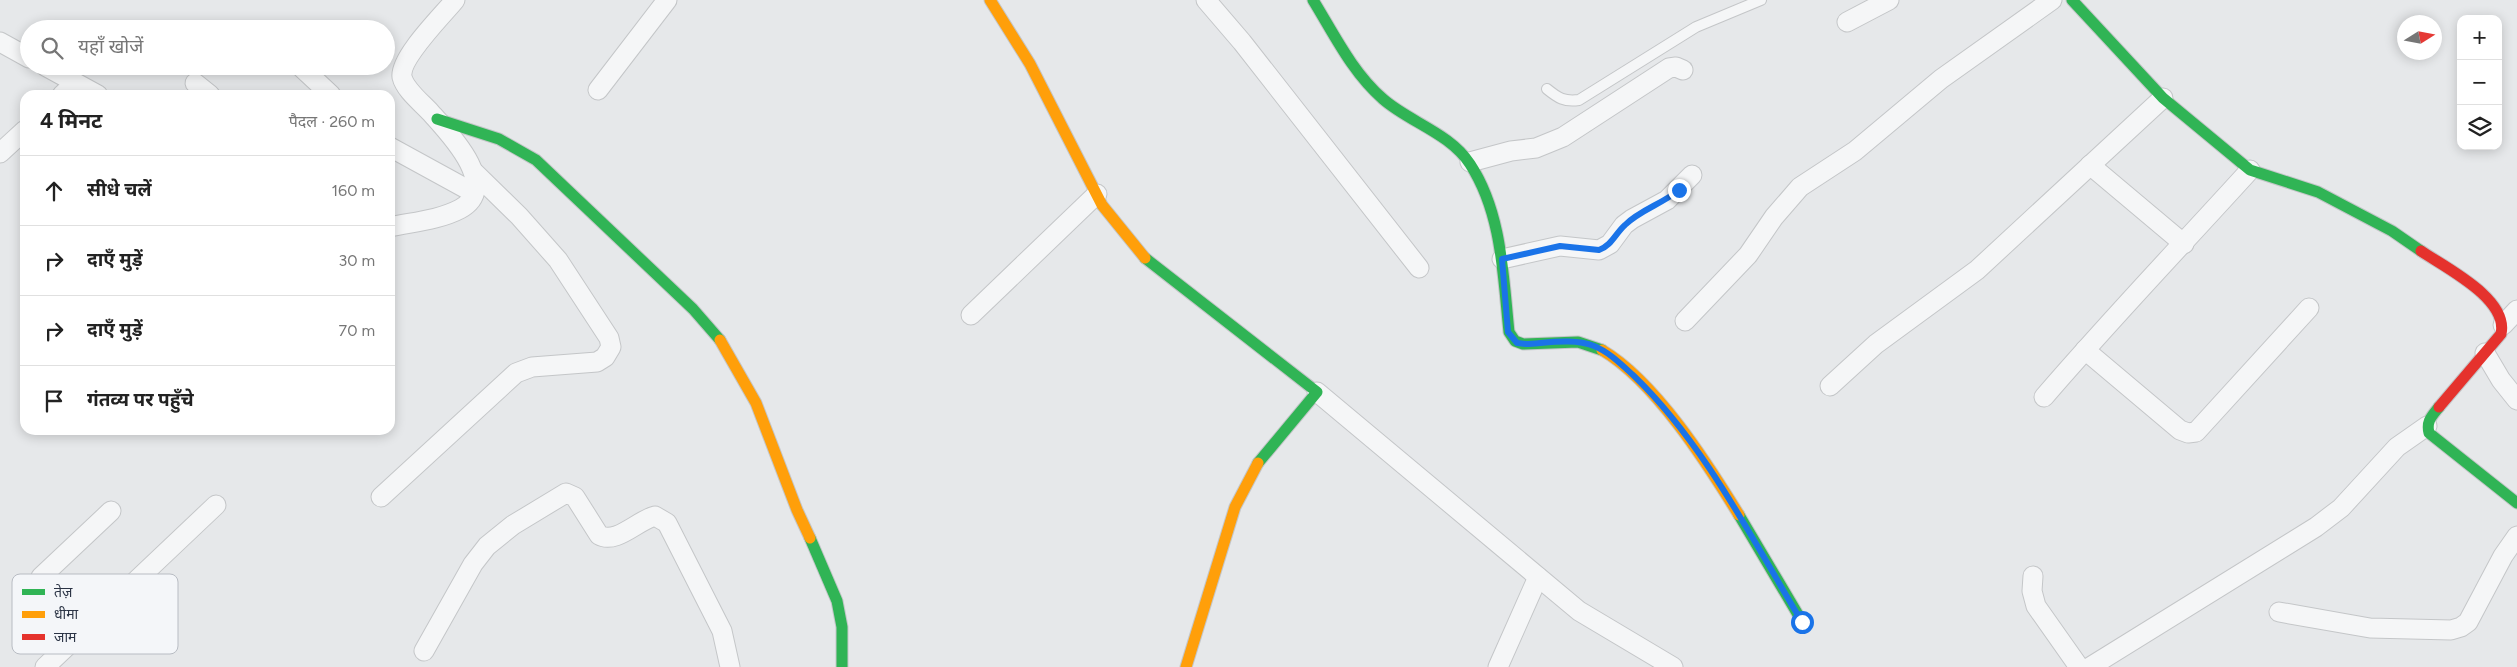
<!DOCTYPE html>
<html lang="hi">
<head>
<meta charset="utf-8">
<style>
	:root { --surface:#fff; --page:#f6f6f6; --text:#222; --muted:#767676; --line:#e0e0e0 }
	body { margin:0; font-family:Figtree,"Noto Sans Devanagari",sans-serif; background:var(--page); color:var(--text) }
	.controls { position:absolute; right:15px; top:15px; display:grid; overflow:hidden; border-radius:10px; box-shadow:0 2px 12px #0003 }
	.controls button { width:45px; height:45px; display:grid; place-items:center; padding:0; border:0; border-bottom:1px solid var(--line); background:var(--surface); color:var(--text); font:25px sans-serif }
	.compass { position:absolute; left:2397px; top:15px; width:45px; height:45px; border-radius:50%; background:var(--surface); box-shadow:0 2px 12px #0003; rotate:79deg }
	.stop { position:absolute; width:15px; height:15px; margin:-11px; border:4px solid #1a73e8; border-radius:50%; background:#fff }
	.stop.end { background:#1a73e8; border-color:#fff; box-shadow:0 1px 5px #0008 }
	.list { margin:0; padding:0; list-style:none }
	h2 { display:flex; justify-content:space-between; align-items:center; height:65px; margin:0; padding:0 20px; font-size:21px }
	h2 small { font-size:16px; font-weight:400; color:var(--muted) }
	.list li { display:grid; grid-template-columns:32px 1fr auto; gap:15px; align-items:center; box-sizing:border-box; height:70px; padding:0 20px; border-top:1px solid var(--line) }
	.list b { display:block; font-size:19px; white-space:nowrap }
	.list em { font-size:16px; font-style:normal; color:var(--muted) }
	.icon { flex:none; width:28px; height:28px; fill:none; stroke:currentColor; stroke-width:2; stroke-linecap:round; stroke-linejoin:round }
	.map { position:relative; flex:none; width:2517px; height:667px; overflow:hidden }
	.search { position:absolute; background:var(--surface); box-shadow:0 2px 12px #0003; left:20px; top:20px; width:375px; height:55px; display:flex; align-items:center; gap:12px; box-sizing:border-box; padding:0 18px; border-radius:28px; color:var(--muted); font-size:19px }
	.panel { position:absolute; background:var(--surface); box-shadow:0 2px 12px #0003; left:20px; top:90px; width:375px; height:345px; border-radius:15px }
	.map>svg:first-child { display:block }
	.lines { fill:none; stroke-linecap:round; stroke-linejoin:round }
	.lane-casing { stroke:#c4c6c8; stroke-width:12 }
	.street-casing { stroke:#c4c6c8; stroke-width:21 }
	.fast-casing { stroke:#c4c6c8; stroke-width:13 }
	.slow-casing { stroke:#c4c6c8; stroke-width:13 }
	.jam-casing { stroke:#c4c6c8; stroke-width:13 }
	.lane { stroke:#f5f6f7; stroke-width:10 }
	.street { stroke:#f5f6f7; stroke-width:19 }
	.fast { stroke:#30b455; stroke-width:11 }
	.slow { stroke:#ff9f0a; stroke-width:11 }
	.jam { stroke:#e5322d; stroke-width:11 }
	.route { stroke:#1a73e8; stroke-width:6 }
	.key { fill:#f4f6f9; stroke:#b8bcc3; stroke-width:1 }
	.key-label { font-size:14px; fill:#2b3445 }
</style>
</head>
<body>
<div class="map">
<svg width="2517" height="667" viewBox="0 0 2517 667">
	<rect width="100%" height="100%" fill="#e6e8ea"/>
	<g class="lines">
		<g class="lane-casing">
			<path id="lane" d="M1547 89C1558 98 1564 102 1579 100L1696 27 1761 0"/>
		</g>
		<g class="street-casing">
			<g id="street">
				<polyline points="1206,0 1242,42 1419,268"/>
				<polyline points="1847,22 1889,0"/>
				<polyline points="0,42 29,58"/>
				<polyline points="45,66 98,95"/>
				<polyline points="300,66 331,95"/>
				<polyline points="195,83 210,95"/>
				<polyline points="598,90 667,0"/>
				<polyline points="62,95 75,83"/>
				<polyline points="390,147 474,193"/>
				<polyline points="0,153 25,130"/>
				<polyline points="1470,162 1511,151 1536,148 1563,137 1669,68 1676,67 1683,70"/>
				<polyline points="2090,165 2184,244"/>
				<path d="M390 227C413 222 439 220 460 209 501 187 450 134 431 113 422 103 405 90 402 77 399 58 443 15 455 0"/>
				<polyline points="1502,259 1560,246 1599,250 1610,244 1624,225 1632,219 1667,200 1692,175"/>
				<polyline points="971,315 1097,194"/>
				<polyline points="1685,321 1748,255 1774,217 1800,187 1855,151 1941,79 2052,0"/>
				<polyline points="2503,325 2517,310"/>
				<polyline points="2085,350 2180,430 2188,433 2196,432 2309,308"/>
				<polyline points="2485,353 2501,380 2517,400"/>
				<polyline points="1830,386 1876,344 1977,270 2163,98"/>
				<polyline points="1317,392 1579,611 1673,667"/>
				<path d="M2044 397C2111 319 2181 246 2250 170"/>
				<polyline points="381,497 516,373 532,367 597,362 605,357 611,347 609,338 558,260 519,216 475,173"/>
				<polyline points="2033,576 2032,591 2036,606 2079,667"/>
				<polyline points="2279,612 2370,628 2451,630 2461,627 2468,622 2503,556 2517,536"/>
				<polyline points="86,629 42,582 41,577 111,511"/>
				<path d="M424 651 473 564 487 546 513 525 566 493 575 497 599 535C616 545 638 520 655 516L667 523 722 631 730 667"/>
				<polyline points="45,667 216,505"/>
				<polyline points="1498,667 1538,577"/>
				<polyline points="2090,667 2316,527 2341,508 2397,447 2427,426"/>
			</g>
		</g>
		<g class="fast-casing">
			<g id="fast">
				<path d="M1313 0C1334 34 1352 72 1383 99 1409 122 1450 133 1470 164 1502 213 1503 275 1509 332L1515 341 1523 344 1578 342 1602 350"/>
				<polyline points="2072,0 2163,98 2250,170 2318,192 2392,231 2421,251"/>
				<polyline points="437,119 499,139 536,160 693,309 720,340"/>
				<polyline points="1145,258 1317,392 1258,463"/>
				<path d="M2439 407C2432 416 2426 421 2429 433L2517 503"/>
				<polyline points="1739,515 1803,623"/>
				<polyline points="810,538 837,601 842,627 842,667"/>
			</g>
		</g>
		<g class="slow-casing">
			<g id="slow">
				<polyline points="990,0 1030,64 1102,205 1145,258"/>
				<polyline points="720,340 756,403 797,510 810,538"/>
				<path d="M1602 350C1655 381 1707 463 1739 515"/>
				<polyline points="1186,667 1235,507 1258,463"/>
			</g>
		</g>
		<g class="jam-casing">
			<path id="jam" d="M2421 251C2446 268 2509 299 2501 334L2439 407"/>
		</g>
		<use href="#lane" class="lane"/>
		<use href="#street" class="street"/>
		<use href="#fast" class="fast"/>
		<use href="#slow" class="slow"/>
		<use href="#jam" class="jam"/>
	</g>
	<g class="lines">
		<path class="route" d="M1679 190C1662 204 1640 210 1625 225 1615 234 1612 245 1599 250L1560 246 1502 259 1508 332 1517 343 1526 344C1547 343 1574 338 1594 346 1609 352 1621 364 1633 375 1704 443 1752 539 1802 622"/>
	</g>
	<rect x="12" y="574" width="166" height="80" rx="8" class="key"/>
	<rect x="22" y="589" width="23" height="6" fill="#30b455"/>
	<rect x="22" y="611" width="23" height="7" fill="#ff9f0a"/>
	<rect x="22" y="634" width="23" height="6" fill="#e5322d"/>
	<g class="key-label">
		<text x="54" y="597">तेज़</text>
		<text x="54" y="619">धीमा</text>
		<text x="54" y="642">जाम</text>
	</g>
</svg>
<div class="controls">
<button>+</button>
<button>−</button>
<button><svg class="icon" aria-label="layers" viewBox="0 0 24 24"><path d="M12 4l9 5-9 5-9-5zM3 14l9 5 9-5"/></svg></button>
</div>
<svg class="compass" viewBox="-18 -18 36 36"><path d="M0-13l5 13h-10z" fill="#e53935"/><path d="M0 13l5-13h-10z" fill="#767676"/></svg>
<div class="stop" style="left:1802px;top:622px"></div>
<div class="stop end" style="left:1679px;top:190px"></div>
<div class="search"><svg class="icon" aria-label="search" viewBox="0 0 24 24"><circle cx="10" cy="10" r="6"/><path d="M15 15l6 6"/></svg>यहाँ खोजें</div>
<section class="panel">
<h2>4 मिनट<small>पैदल · 260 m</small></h2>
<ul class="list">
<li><svg class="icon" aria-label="ahead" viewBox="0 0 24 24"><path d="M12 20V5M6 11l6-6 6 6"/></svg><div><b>सीधे चलें</b></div><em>160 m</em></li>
<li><svg class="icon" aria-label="right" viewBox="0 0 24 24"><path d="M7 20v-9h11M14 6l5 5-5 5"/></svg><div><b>दाएँ मुड़ें</b></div><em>30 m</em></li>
<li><svg class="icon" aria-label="right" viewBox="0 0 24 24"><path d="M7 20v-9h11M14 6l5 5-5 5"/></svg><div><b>दाएँ मुड़ें</b></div><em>70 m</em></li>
<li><svg class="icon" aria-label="arrive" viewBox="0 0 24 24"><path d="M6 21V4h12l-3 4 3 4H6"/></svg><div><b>गंतव्य पर पहुँचे</b></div></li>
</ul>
</section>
</div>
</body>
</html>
